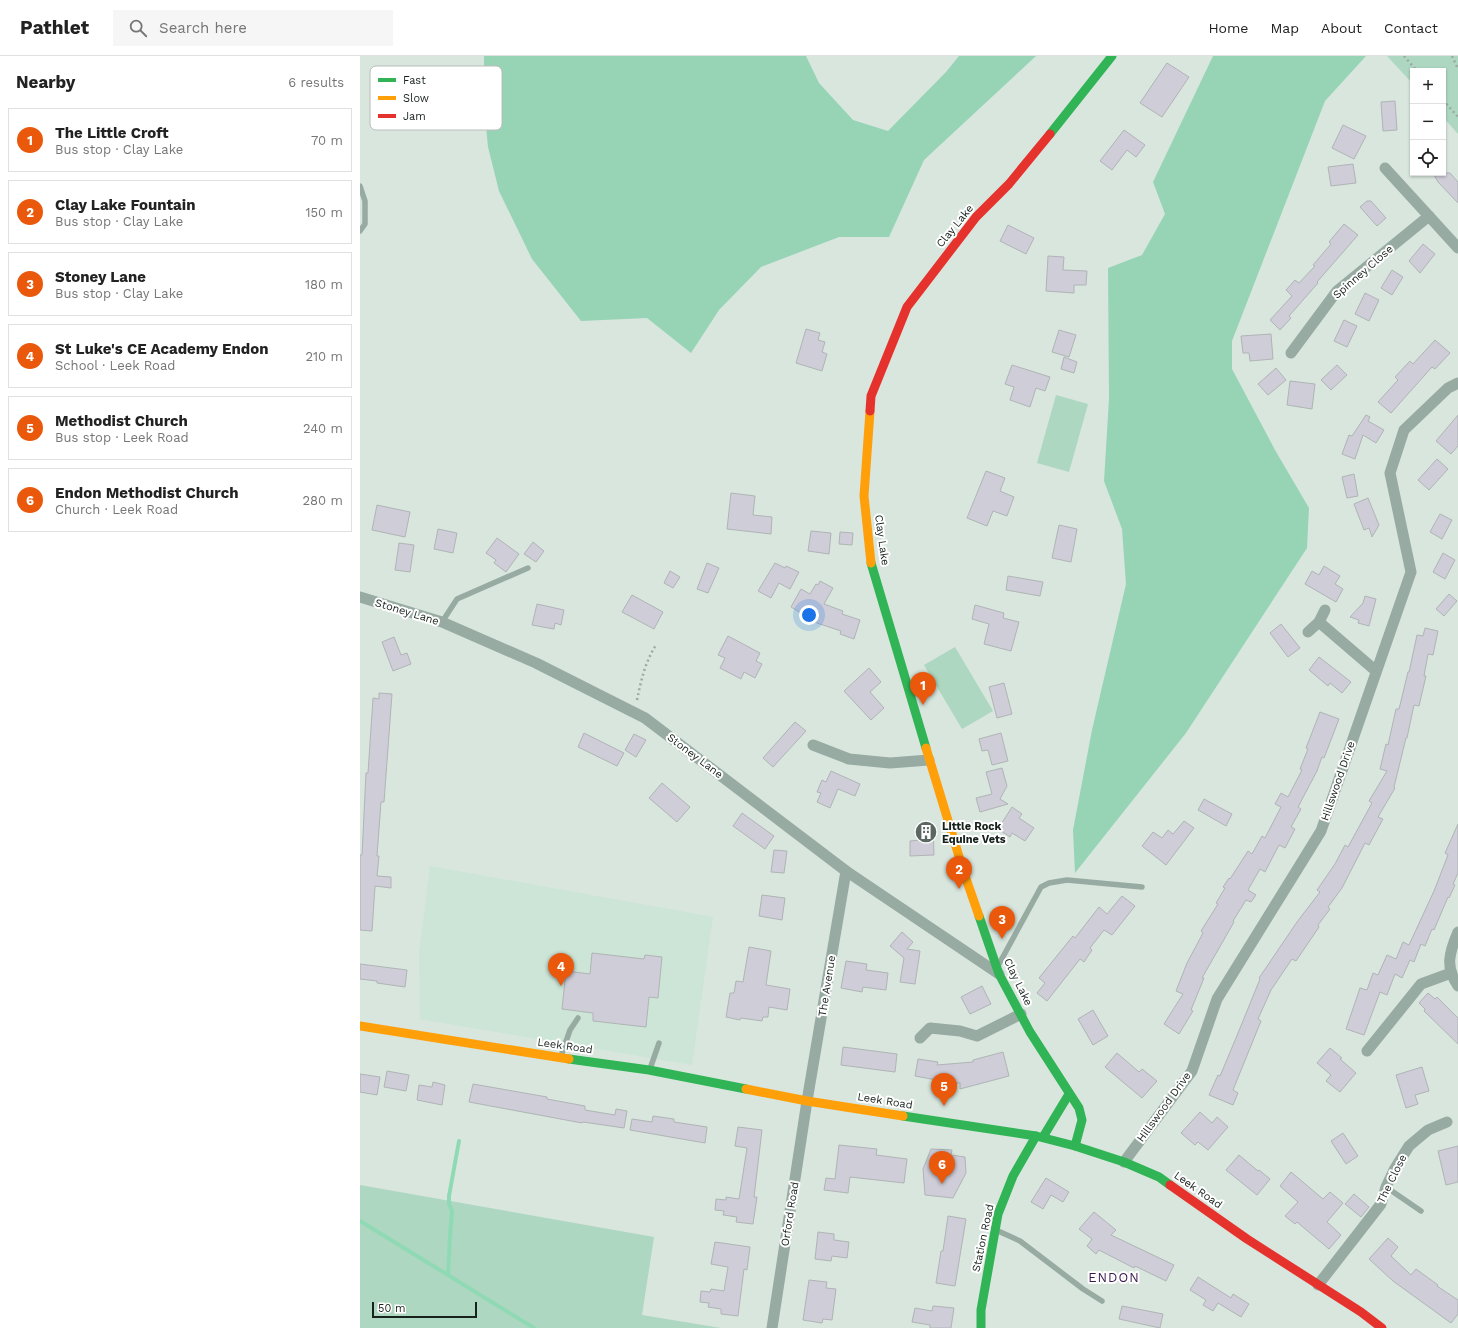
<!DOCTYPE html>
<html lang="en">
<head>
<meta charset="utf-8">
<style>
	:root { --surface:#fff; --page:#f6f6f6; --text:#222; --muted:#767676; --line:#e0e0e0; --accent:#ea580c }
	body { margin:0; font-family:"Work Sans",sans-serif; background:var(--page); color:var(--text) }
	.controls { position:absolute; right:12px; top:12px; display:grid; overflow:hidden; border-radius:0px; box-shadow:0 1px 3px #0004 }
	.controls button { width:36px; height:36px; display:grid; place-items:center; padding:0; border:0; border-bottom:1px solid var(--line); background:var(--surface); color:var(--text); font:20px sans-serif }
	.scale { position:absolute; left:12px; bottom:10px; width:105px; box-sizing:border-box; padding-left:4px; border:2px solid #18221d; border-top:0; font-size:11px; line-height:14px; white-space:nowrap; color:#18221d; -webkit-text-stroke:3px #fff; paint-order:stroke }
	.you { position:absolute; left:449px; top:559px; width:14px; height:14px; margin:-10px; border:3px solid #fff; border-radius:50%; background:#1a73e8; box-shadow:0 0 0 6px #1a73e833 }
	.badge { display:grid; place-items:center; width:26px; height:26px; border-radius:50%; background:var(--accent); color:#fff; font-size:13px; font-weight:700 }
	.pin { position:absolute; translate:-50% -33px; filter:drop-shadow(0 1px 2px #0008) }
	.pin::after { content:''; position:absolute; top:21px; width:14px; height:12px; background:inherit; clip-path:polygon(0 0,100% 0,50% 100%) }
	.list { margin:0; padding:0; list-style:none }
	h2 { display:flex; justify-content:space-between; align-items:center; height:52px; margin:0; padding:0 16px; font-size:17px }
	h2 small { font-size:13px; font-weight:400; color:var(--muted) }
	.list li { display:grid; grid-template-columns:26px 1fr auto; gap:12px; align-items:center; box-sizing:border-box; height:64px; margin:0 8px 8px; padding:0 8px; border:1px solid var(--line); border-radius:0px }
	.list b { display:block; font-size:15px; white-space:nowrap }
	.list p { margin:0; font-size:13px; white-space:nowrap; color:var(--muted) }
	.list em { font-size:13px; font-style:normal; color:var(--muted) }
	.icon { flex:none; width:22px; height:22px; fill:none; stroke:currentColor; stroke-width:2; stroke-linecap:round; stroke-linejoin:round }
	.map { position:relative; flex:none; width:1098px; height:1272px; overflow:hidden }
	header { display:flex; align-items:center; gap:24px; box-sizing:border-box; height:56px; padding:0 20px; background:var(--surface); border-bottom:1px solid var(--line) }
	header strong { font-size:19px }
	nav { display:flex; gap:22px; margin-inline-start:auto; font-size:14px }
	.search { width:280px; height:36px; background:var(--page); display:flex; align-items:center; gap:10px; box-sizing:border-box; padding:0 14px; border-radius:0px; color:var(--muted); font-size:15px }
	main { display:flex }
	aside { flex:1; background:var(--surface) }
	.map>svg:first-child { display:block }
	.built { fill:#cce5d7 }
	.green { fill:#add7c0 }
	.forest { fill:#96d4b5 }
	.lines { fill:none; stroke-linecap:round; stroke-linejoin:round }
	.stream { stroke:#8fdab5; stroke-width:4 }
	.building { fill:#cecdd8; stroke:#b0b4b5 }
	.path { stroke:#9baaa2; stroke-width:2.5; stroke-dasharray:2 3; stroke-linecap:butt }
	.lane { stroke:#97aba2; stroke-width:5.5 }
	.street { stroke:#97aba2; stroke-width:11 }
	.fast { stroke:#30b455; stroke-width:9 }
	.slow { stroke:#ff9f0a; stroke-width:9 }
	.jam { stroke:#e5322d; stroke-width:9 }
	.labels { text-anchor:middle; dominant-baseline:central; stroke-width:4; stroke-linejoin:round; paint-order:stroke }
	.street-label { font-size:11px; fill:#18221d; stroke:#fff }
	.poi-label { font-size:11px; font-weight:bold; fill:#18221d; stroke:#fff; text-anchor:start }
	.quarter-label { font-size:13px; letter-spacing:1px; fill:#391850; stroke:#fff }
	.key { fill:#fff; stroke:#babdbb; stroke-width:1 }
	.key-label { font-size:11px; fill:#18221d }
</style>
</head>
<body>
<header>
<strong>Pathlet</strong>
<div class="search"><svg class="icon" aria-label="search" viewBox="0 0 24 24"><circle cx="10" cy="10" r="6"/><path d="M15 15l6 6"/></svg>Search here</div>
<nav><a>Home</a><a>Map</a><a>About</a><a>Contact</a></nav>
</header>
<main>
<aside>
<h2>Nearby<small>6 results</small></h2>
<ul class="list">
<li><span class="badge">1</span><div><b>The Little Croft</b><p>Bus stop · Clay Lake</p></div><em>70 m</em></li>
<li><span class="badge">2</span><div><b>Clay Lake Fountain</b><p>Bus stop · Clay Lake</p></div><em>150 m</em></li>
<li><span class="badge">3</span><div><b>Stoney Lane</b><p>Bus stop · Clay Lake</p></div><em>180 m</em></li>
<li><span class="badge">4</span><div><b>St Luke's CE Academy Endon</b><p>School · Leek Road</p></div><em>210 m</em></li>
<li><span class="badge">5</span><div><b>Methodist Church</b><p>Bus stop · Leek Road</p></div><em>240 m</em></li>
<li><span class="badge">6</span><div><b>Endon Methodist Church</b><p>Church · Leek Road</p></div><em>280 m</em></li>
</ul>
</aside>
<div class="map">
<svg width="1098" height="1272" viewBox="0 0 1098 1272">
	<rect width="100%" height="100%" fill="#d8e6de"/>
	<polygon class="built" points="70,810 353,861 332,1009 60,963 59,897"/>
	<g class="green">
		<polygon points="1027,0 1098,0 1098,78 1083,61 1083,15 1053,15 1053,28"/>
		<polygon points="696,339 728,348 709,416 677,407"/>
		<polygon points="595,591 633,655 602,673 564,609"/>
		<polygon points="0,1129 294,1181 282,1259 361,1272 0,1272"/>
	</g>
	<g class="forest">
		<polygon points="124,0 446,0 459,27 493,64 528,75 586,16 599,0 676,0 564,104 529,181 479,181 401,211 359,254 331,297 287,262 221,265 172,203 139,135 128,91 124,49"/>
		<polygon points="853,0 1006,0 965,45 872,285 872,313 915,394 949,452 947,492 826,677 715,817 713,774 732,674 766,528 762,473 744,425 749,343 748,212 782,199 805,158 793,126"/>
	</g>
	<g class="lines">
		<g class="stream">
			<polyline points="0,1165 174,1272"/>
			<polyline points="88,1219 90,1181 92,1155 89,1148 89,1140 99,1085"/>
		</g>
	</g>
	<g class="building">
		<polygon points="807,7 829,21 802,61 780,47"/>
		<polygon points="1035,45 1037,74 1023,75 1021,46"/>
		<polygon points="983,69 1006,80 994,103 972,92"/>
		<polygon points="764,74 785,89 776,101 767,94 752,114 740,105"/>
		<polygon points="993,108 996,127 971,130 968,111"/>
		<polygon points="1073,117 1090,117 1098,126 1098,147 1078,126"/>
		<polygon points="1007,145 1011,145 1026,162 1017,170 1000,151"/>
		<polygon points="984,168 998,179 957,226 958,227 929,260 931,262 920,274 910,264 932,240 926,234 935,224 939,227 955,210 953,209 971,188 969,186"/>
		<polygon points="648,169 674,182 666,198 640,185"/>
		<polygon points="1063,188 1075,198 1060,217 1049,205"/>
		<polygon points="688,200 704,201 703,214 727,215 726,229 714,229 714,237 686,235"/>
		<polygon points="1032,214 1043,221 1032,239 1021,232"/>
		<polygon points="1005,237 1019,244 1009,265 995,258"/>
		<polygon points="984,264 997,270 987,291 974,285"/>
		<polygon points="446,273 460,277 458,284 465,286 462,296 467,298 462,315 436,307"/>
		<polygon points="699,274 716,279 709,301 692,296"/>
		<polygon points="911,278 913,303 890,305 889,297 883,297 881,280"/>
		<polygon points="1075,284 1090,297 1075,313 1072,311 1031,357 1018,346 1038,324 1035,321 1050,305 1053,308"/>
		<polygon points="704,301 717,306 714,317 701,313"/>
		<polygon points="652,309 690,321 685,335 676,332 670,351 650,344 654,331 645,328"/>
		<polygon points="977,309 987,319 971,334 961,324"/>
		<polygon points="916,312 926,324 908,339 898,328"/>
		<polygon points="930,325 955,328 952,353 927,349"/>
		<polygon points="1006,359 1010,361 1008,365 1024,374 1016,387 1003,379 995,403 982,398 989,379 992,380"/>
		<polygon points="1098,359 1098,390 1091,398 1076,385"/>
		<polygon points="1077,403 1088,413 1069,434 1058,424"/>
		<polygon points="626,415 645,422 640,435 654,441 647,460 633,455 627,470 607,462"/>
		<polygon points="994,418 998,440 987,442 982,421"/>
		<polygon points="371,437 395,440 393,459 412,461 411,478 367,473"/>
		<polygon points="1008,442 1019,469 1012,481 1009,472 1004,474 994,448"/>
		<polygon points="17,449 50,456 45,481 12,474"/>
		<polygon points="1080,458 1092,464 1082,483 1070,476"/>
		<polygon points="699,469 717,473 711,506 692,502"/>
		<polygon points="78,473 97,477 93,497 74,493"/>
		<polygon points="451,475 471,477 469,498 448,495"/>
		<polygon points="480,476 493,477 492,489 479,488"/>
		<polygon points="137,482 159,498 146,516 134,507 136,504 126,497"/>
		<polygon points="173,486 184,495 176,506 164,498"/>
		<polygon points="39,487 54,489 50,516 35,514"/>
		<polygon points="1083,497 1095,504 1085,523 1073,516"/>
		<polygon points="347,507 359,512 348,537 337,533"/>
		<polygon points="415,507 425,512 426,510 439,516 430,533 419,527 411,542 398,535"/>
		<polygon points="964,510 980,520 975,528 983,533 976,546 945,528 952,515 959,519"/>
		<polygon points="310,515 320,521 313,532 304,527"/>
		<polygon points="648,520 683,526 680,540 646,534"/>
		<polygon points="460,525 473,532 464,548 483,555 482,558 500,564 494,583 480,578 481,575 457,567 431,551 441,533 450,538 456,528 458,529"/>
		<polygon points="1089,538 1097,545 1084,560 1076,553"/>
		<polygon points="272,539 303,556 294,573 262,556"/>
		<polygon points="1005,540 1016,543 1009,570 998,567 999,564 990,561 1003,547"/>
		<polygon points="177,548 204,554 201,569 195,567 194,573 172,569"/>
		<polygon points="615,549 644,557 643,562 659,566 651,595 624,588 629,568 612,563"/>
		<polygon points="921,568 940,592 928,601 910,577"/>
		<polygon points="1065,572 1078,575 1073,599 1068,598 1064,620 1066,620 1059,650 1054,649 1047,682 1046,682 1034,731 1035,732 1018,761 1023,763 1009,789 1005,787 982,832 968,851 970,853 958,869 959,871 936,905 932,903 911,934 898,963 901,965 873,1034 878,1037 873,1049 849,1039 858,1019 860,1020 876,982 900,923 899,922 937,866 960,836 957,834 975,808 985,789 988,791 1012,747 1009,745 1027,715 1020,713 1026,688 1028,689 1036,653 1039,653 1048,616 1049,616 1057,579 1063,580"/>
		<polygon points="368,580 400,597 396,605 402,608 395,622 384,616 381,623 360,612 365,602 358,599"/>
		<polygon points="34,581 41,599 47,597 51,608 33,615 22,586"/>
		<polygon points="959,601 991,626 982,637 970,627 968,630 949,614"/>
		<polygon points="509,612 521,626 510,636 524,652 511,664 484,635"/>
		<polygon points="644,627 652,658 637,662 629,631"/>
		<polygon points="19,637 32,638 24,746 21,746 17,800 19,800 17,820 31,821 31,832 15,830 12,875 0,874 0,799 2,799 6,717 8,717 13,642 19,643"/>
		<polygon points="960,656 979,663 964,702 962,701 957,715 938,751 941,753 931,771 935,773 925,792 919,789 905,816 900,813 888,834 896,839 891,846 886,844 873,865 874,866 842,922 844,922 831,954 833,955 819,978 804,968 823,938 816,935 827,907 843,877 841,875 858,848 856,847 865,832 863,831 869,822 870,823 888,795 892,798 902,780 905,782 921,751 915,748 921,737 928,741 942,714 940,713 948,693 946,692"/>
		<polygon points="435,666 446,675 413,711 403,702"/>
		<polygon points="224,677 264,697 257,710 218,691"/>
		<polygon points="641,677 648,705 632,709 628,694 622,695 619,683"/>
		<polygon points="274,678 286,684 276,701 265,694"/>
		<polygon points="642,712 647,730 640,743 648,748 620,756 616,742 632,738 626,716"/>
		<polygon points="471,715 500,728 495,740 478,733 470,752 457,746 461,737 457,736 462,724 466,726"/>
		<polygon points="302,727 330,751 317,766 289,742"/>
		<polygon points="844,743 872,758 866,770 838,754"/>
		<polygon points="652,751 662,758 659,762 674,772 665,785 652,777 650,781 638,773"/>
		<polygon points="382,757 414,780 405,793 373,770"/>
		<polygon points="824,765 834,772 806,809 782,790 793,776 802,782 808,774 813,778"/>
		<polygon points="559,768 573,768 574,799 550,800 550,785 560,784"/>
		<polygon points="1098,768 1098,817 1093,828 1095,829 1089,842 1088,841 1074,874 1072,873 1065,890 1061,888 1054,906 1050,904 1042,922 1035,918 1027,939 1020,936 1004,979 986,973 1000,932 1007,934 1013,917 1018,919 1027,899 1036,903 1043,886 1049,889 1074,835 1088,799 1085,797"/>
		<polygon points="414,794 427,795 424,817 411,816"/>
		<polygon points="402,839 425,842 422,864 399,860"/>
		<polygon points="762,840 775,850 752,879 744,874 730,892 732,894 724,906 720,903 687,945 677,937 685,927 679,922 713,880 715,882 739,851 747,858"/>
		<polygon points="542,876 553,886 547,893 560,895 555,928 540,926 544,902 530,890"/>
		<polygon points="389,891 411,895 406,929 430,933 427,954 409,951 408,961 403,961 402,965 381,962 380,964 366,961 370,937 374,937 376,925 383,926"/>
		<polygon points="232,897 284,903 285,899 302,901 298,942 289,941 286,971 233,965 233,957 202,953 206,915 230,918"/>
		<polygon points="486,905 507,908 506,914 528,917 526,934 503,931 502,936 481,932"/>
		<polygon points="0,908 47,914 45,931 17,927 17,925 0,923"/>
		<polygon points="622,930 631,948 610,958 601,941"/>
		<polygon points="1068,937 1075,943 1077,941 1098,962 1098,988 1064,955 1065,953 1059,947"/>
		<polygon points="733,954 748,980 733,989 718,963"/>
		<polygon points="483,991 537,998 535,1016 481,1009"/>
		<polygon points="970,992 982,1002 980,1003 996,1017 980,1036 966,1025 971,1019 957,1007"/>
		<polygon points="643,996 649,1020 600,1033 600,1027 587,1028 587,1026 555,1020 558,1003 578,1006 577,1009 613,1006 613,1004"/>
		<polygon points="757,997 779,1016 782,1013 797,1025 782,1042 745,1011"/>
		<polygon points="1062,1011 1069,1035 1055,1039 1058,1048 1046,1052 1036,1019"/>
		<polygon points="27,1015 49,1019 46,1035 24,1031"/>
		<polygon points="0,1018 20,1021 17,1039 0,1036"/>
		<polygon points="73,1026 85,1029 82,1049 57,1044 59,1029 72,1031"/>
		<polygon points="113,1028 187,1041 187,1043 225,1050 225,1054 255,1059 256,1053 267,1055 264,1072 223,1066 222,1067 109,1046"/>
		<polygon points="840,1056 852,1067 857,1061 868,1071 848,1094 838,1086 835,1089 821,1077"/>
		<polygon points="293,1060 314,1063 314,1066 347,1071 345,1087 270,1074 272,1063 292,1066"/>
		<polygon points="378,1071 402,1074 394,1141 397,1141 393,1168 376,1166 377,1161 363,1159 364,1155 355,1154 356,1143 366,1144 366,1141 379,1143 387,1092 375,1090"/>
		<polygon points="983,1077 998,1100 986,1108 971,1085"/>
		<polygon points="479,1089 517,1093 516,1099 547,1103 544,1127 490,1121 488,1137 464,1134 466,1122 475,1123"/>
		<polygon points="1098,1090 1098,1126 1086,1129 1078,1095"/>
		<polygon points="571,1093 592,1094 591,1099 605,1101 606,1117 593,1142 565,1139 563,1113"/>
		<polygon points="879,1099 898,1115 899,1114 910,1123 897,1139 866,1114"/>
		<polygon points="931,1116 963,1143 970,1136 983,1147 967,1166 981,1179 969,1193 937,1166 935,1168 925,1160 938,1146 920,1130"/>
		<polygon points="686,1122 709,1136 703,1146 691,1139 683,1153 671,1146"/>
		<polygon points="994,1138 1009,1151 1001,1161 985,1148"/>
		<polygon points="734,1156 756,1174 751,1179 814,1209 806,1225 775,1210 774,1212 739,1194 736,1198 727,1190 732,1183 719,1173"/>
		<polygon points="588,1160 606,1163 595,1230 576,1227 581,1195 583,1195"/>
		<polygon points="458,1176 474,1178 474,1184 489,1186 487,1202 472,1200 471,1205 455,1203"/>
		<polygon points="1028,1182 1038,1191 1031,1200 1051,1219 1056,1213 1078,1229 1077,1230 1098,1244 1098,1258 1091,1267 1033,1225 1009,1203"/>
		<polygon points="355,1186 390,1191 387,1214 384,1213 378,1260 361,1258 361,1253 348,1251 349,1247 340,1246 341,1235 350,1236 351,1233 364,1235 368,1211 351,1208"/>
		<polygon points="838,1221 871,1242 873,1238 889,1248 881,1261 858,1247 853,1255 843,1249 846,1244 830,1234"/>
		<polygon points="449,1224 467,1226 466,1232 476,1233 472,1264 463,1263 462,1267 443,1264"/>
		<polygon points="573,1250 594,1252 591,1272 570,1272 570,1269 552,1266 555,1252 572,1255"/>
		<polygon points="762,1250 803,1258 800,1272 759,1263"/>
	</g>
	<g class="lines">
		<g class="path">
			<polyline points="1044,0 1057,15"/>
			<polyline points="1092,0 1098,13"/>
			<polyline points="1083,44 1098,61"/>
			<path d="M277 644C281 625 285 606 296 589"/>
		</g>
		<g class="lane">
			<polyline points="0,130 5,145 5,168 0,175"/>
			<polyline points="82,566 97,543 168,512"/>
			<polyline points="639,908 681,831 689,827 707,824 782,831"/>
			<polyline points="201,1000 210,974 218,962"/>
			<polyline points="291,1010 299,987"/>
			<polyline points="1026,1131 1061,1155"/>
			<polyline points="636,1174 660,1185 723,1233 742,1245"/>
		</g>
		<g class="street">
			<polyline points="1025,112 1098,192"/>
			<polyline points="931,297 977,235 1069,160"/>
			<polyline points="0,541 82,566 176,607 285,662 486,815 639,918"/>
			<polyline points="959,566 1016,615"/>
			<polyline points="948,576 959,566 965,554"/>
			<polyline points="453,689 489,703 530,707 569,704"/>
			<path d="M1098 876C1089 897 1085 911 1098 930"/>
			<polyline points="560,982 570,972 600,975 617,980 661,958"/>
			<polyline points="1007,995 1061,928 1091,917"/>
			<polyline points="764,1106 832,1015 857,943 961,775 1051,516 1030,417 1044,374 1088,332 1098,327"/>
			<polyline points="958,1229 1021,1148 1026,1131 1034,1114 1049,1090 1068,1074 1087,1066"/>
			<polyline points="412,1272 447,1045 486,815"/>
		</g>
		<g class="fast">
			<polyline points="690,78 752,0"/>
			<polyline points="511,507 566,692"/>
			<polyline points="619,860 639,918 670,976 719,1052 722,1064 715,1090"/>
			<polyline points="209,1003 289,1014 386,1033"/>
			<polyline points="543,1060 676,1080 715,1090 764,1106 799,1121 810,1129"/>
			<polyline points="683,1081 709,1038"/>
			<polyline points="621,1272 621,1254 638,1158 653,1120 676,1080"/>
		</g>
		<g class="slow">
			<polyline points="510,355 504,440 511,507"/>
			<polyline points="566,692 604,817 619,860"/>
			<polyline points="0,970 209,1003"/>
			<polyline points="386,1033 447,1045 543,1060"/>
		</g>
		<g class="jam">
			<polyline points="510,355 511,340 547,251 616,161 649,128 690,78"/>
			<polyline points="810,1129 887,1183 1001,1256 1022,1272"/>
		</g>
	</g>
	<defs>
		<g id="building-disc" transform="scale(1.15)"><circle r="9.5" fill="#5b6761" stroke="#fff"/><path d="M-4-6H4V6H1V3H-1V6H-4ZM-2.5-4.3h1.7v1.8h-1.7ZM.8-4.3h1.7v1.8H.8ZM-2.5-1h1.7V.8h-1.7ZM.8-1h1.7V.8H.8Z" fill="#fff"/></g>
	</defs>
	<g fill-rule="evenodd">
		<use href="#building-disc" x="566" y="776"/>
	</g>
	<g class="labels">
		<g class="street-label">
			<text transform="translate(595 170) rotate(-51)">Clay Lake</text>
			<text transform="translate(1003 216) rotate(-41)">Spinney Close</text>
			<text transform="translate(522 484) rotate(82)">Clay Lake</text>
			<text transform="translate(47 556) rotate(17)">Stoney Lane</text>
			<text transform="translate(335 700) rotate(37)">Stoney Lane</text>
			<text transform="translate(978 725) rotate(-71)">Hillswood Drive</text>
			<text transform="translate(658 926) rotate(64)">Clay Lake</text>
			<text transform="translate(467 930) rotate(-81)">The Avenue</text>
			<text transform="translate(205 990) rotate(8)">Leek Road</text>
			<text transform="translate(525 1045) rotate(9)">Leek Road</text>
			<text transform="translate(804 1051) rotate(-54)">Hillswood Drive</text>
			<text transform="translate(1032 1123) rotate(-64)">The Close</text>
			<text transform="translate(838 1134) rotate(35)">Leek Road</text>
			<text transform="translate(430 1158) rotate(-81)">Orford Road</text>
			<text transform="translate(623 1182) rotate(-78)">Station Road</text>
		</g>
		<g class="poi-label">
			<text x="582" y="770">Little Rock<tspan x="582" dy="13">Equine Vets</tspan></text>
		</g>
		<g class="quarter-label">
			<text x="754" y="1221">ENDON</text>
		</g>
	</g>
	<rect x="10" y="10" width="132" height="64" rx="6" class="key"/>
	<rect x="18" y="22" width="18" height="4" fill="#30b455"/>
	<rect x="18" y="40" width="18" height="4" fill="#ff9f0a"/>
	<rect x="18" y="58" width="18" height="4" fill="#e5322d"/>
	<g class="key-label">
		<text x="43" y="28">Fast</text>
		<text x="43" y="46">Slow</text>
		<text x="43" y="64">Jam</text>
	</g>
</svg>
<div class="controls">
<button>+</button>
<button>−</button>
<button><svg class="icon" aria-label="locate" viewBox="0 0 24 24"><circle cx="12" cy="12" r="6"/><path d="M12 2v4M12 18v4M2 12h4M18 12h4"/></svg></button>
</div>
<div class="scale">50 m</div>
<div class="you"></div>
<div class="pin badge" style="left:563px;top:649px">1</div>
<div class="pin badge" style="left:599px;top:833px">2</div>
<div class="pin badge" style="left:642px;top:883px">3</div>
<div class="pin badge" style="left:201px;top:930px">4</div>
<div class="pin badge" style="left:584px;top:1050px">5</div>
<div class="pin badge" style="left:582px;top:1128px">6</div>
</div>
</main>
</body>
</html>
